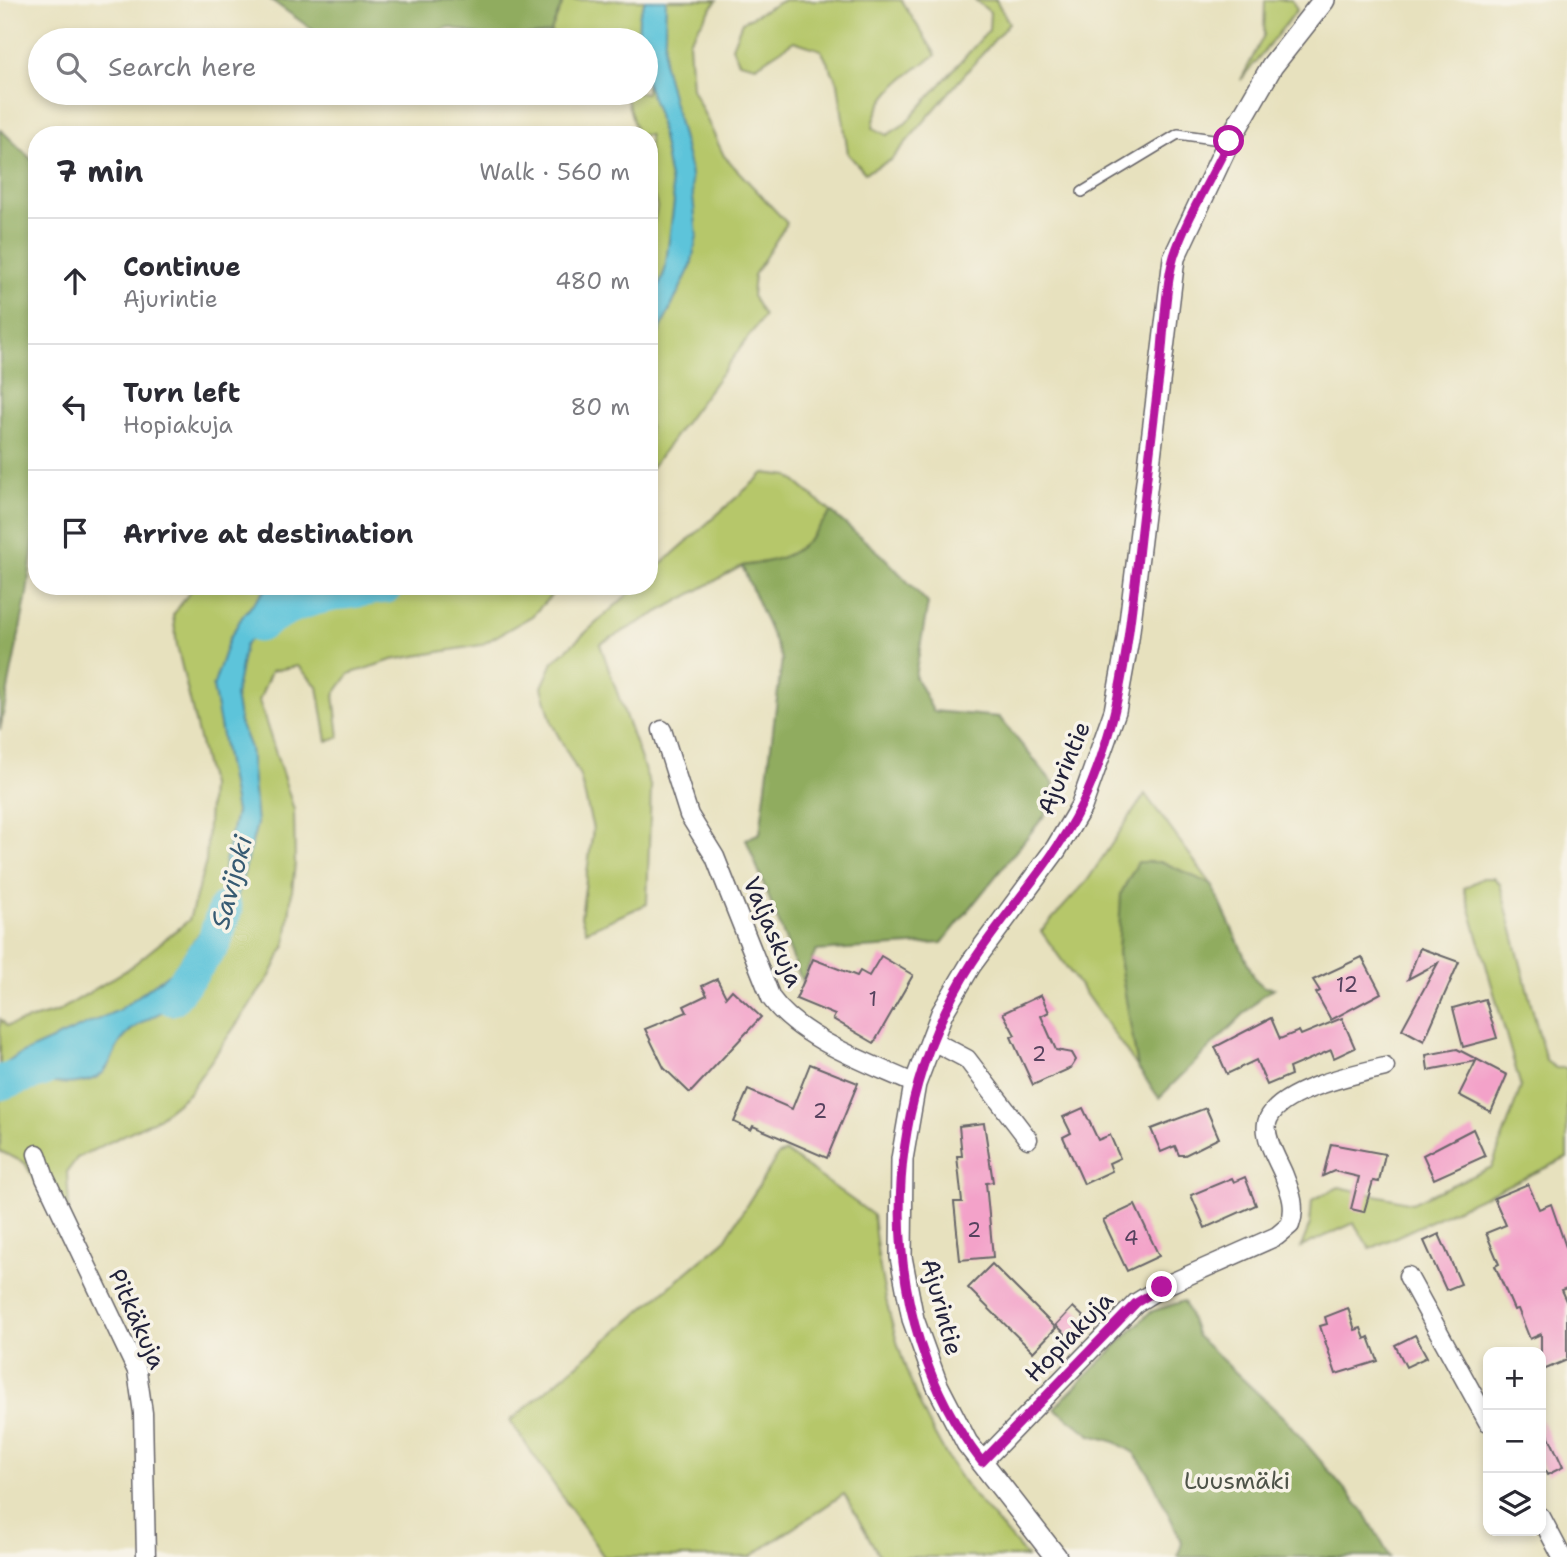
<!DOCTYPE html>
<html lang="en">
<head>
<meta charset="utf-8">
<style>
	:root { --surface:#fff; --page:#f7f7f7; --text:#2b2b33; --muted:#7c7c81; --line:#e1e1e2 }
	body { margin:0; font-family:"Shantell Sans",sans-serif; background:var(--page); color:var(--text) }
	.controls { position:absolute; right:21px; bottom:21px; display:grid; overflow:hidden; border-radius:14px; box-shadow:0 4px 10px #0003 }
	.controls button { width:63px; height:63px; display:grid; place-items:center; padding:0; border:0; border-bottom:2px solid var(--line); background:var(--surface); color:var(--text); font:35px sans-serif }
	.stop { position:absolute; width:21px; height:21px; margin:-16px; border:5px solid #b5179e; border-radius:50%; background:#fff }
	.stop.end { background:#b5179e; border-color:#fff; box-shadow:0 2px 7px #0008 }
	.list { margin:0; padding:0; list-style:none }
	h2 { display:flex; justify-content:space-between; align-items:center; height:91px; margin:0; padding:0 28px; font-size:30px }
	h2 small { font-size:23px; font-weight:400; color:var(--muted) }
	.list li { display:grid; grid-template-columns:46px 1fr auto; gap:21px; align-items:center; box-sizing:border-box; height:126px; padding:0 28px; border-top:2px solid var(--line) }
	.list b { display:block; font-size:26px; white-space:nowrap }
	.list p { margin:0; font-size:23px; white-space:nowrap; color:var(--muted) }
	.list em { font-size:23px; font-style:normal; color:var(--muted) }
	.icon { flex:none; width:38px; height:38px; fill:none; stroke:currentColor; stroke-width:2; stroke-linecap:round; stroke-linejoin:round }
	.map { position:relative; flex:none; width:1567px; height:1557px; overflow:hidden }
	.search { position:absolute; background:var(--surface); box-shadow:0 4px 10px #0003; left:28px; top:28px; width:630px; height:77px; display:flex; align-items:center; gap:18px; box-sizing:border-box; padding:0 24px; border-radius:38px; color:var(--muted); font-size:26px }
	.panel { position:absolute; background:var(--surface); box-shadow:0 4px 10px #0003; left:28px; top:126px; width:630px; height:469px; border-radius:28px }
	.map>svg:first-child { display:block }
	.green { fill:#b6c76a; stroke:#6c7452; stroke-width:2 }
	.forest { fill:#90ac5e; stroke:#59674c; stroke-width:2 }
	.water { fill:#5dc4da; stroke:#40738a; stroke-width:2 }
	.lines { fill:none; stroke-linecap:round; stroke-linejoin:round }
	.river { stroke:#5dc4da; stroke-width:35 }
	.building { fill:#f3a2c9 }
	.service-casing { stroke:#676569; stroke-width:12 }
	.minor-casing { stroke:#676569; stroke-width:21 }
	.tertiary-casing { stroke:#676569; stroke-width:24 }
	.service { stroke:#fff; stroke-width:9 }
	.minor { stroke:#fff; stroke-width:18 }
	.tertiary { stroke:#fff; stroke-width:21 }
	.route { stroke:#b5179e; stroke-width:9 }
	.labels { text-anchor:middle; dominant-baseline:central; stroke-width:7; stroke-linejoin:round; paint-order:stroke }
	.number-label { font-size:21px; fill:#56425e }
	.street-label { font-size:24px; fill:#22223b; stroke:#f7f3e8 }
	.park-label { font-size:24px; fill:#4e5449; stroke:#f7f3e8 }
	.water-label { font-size:26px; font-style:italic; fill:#375b73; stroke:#f7f3e8 }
</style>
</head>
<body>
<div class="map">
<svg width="1567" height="1557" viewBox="0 0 1567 1557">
	<rect width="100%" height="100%" fill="#f7f3e8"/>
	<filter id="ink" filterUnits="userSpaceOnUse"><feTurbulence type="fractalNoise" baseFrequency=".0143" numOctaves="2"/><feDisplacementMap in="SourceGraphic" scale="14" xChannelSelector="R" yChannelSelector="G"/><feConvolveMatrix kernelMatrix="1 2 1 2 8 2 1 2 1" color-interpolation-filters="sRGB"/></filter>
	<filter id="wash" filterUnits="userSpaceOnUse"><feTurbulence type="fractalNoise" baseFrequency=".00686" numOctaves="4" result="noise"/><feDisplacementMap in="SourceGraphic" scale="28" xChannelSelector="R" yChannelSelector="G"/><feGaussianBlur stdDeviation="1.57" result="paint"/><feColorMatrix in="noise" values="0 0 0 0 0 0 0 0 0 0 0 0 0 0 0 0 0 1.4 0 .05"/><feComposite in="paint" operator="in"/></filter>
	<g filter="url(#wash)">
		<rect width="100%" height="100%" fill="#e7e1be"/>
		<g class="green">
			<polygon points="564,0 717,0 689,41 692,88 724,156 787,223 754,275 752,296 764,316 649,471 649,243 657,207 649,178 649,135 637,135 625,93 646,93 646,40 581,40 550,33"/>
			<path d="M784 0H901L936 55C910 72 876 95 873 128L887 135 906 123 989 30 990 12 975 0H996L1009 23 891 160 865 173 848 154 838 83 821 50 794 41 756 66 739 62 732 47 742 22Z"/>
			<polygon points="1265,0 1292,0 1297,10 1241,80 1264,35"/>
			<polygon points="764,473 789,476 831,512 804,547 780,560 742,566 600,644 651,788 647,904 586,931 581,917 593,829 580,776 552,724 542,687 553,662 637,586 649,586 649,575"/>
			<polygon points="194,586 560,586 532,616 481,645 392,660 349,674 334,695 339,737 327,741 318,687 298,666 271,671 259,701 294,810 295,864 286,943 270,976 188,1094 157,1119 77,1158 67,1172 69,1208 55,1217 25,1163 0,1151 0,1019 7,1026 57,1012 128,969 189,920 206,862 210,785 177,646 173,615"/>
			<polygon points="1145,794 1212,885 1163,863 1118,953 1138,1068 1041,931 1087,881"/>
			<polygon points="1483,878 1494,878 1500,884 1546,1061 1556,1068 1567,1068 1567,1158 1370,1249 1354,1223 1301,1247 1310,1224 1312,1200 1339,1187 1412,1203 1492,1167 1521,1087 1464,888"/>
			<path d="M786 1152 873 1215C882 1309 909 1405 965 1484 984 1509 1007 1532 1027 1557H880L844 1494 750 1557H604L510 1421 724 1241 778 1155Z"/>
		</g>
		<g class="forest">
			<polygon points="271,0 564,0 550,33 493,39 449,27 415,40 327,40"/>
			<polygon points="0,129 37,165 37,516 27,594 0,730"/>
			<path d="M831 512 882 555 928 603 915 676 933 711 999 717 1054 784 1045 815 942 943 816 951 802 982 746 839 760 833 782 659 742 566C794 558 799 553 831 512Z"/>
			<polygon points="1138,862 1163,862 1212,885 1255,979 1264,987 1274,988 1261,997 1159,1098 1138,1068 1118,953 1121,893"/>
			<polygon points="1184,1301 1197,1336 1285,1419 1365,1513 1390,1557 1178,1557 1182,1542 1150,1475 1134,1453 1115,1442 1091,1435 1054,1408 1150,1312"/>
		</g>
		<g class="water">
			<polygon points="645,0 666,0 664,65 690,167 697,236 691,266 649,353 649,312 665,270 674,202 658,115 646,81 646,40 638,40 639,16"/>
			<path d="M268 586H403L303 600 280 610 245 645 235 696 240 723 250 748 257 824 235 906 215 949 204 954 171 1015 165 1010C153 1017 137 1024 128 1033 105 1055 118 1078 76 1083 51 1087 26 1075 0 1079V1068L18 1055 119 1010 171 972 216 910 223 887 225 862 236 812 213 687 229 639 242 617Z"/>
		</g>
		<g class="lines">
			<g class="river">
				<path d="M259 625C297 595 339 593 386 586"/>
				<polyline points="172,998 214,942 225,909"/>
				<polyline points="0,1083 41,1070 62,1059"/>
			</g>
		</g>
		<g id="blocks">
			<g class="building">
				<polygon points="1420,948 1459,962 1424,1041 1402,1029 1438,963 1408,979"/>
				<polygon points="881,956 913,975 874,1043 833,1019 835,1015 796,999 813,959 857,976 860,971 869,976"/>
				<polygon points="1362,957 1381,993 1331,1020 1316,993 1320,991 1313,980"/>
				<polygon points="717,979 726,997 732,990 761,1017 690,1093 664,1068 645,1029 687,1012 684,1006 707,995 702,986"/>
				<polygon points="1041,995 1049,1012 1041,1016 1056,1050 1072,1053 1076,1060 1071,1068 1033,1085 1011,1037 1015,1035 1003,1013"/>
				<polygon points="1485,999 1497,1038 1463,1047 1453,1008"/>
				<polygon points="1271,1018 1280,1039 1299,1031 1301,1035 1342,1018 1355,1048 1334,1058 1331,1050 1289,1068 1291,1075 1267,1085 1256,1060 1227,1074 1215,1047"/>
				<polygon points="1457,1049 1507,1075 1491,1112 1459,1095 1476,1061 1428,1070 1426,1055"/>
				<polygon points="810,1064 858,1083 827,1158 753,1126 751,1130 734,1122 748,1090 792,1109"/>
				<polygon points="1083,1108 1098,1140 1110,1135 1120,1158 1109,1163 1112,1171 1084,1184 1063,1137 1071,1133 1063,1117"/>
				<polygon points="1206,1108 1219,1138 1185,1155 1179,1155 1175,1146 1161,1152 1151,1129"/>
				<polygon points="984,1123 993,1182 986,1183 993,1257 960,1260 954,1202 962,1202 957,1156 962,1156 959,1126"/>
				<polygon points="1473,1129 1485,1156 1434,1179 1423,1155"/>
				<polygon points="1331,1144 1385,1154 1379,1182 1373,1181 1364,1212 1351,1209 1359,1177 1334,1171 1323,1176"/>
				<polygon points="1245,1177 1256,1205 1205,1228 1191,1195 1232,1178 1234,1182"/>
				<polygon points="1528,1184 1539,1209 1551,1204 1567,1250 1567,1288 1561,1290 1567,1303 1567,1360 1541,1371 1541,1334 1530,1339 1518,1309 1514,1310 1495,1266 1499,1264 1486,1233 1506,1225 1494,1198"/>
				<polygon points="1135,1205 1159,1256 1127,1271 1103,1220"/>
				<polygon points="1439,1234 1461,1284 1446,1290 1424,1241"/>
				<polygon points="992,1264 1056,1328 1033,1352 968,1288"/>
				<polygon points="1073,1307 1092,1325 1075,1343 1056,1325"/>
				<polygon points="1348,1308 1355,1330 1361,1328 1365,1339 1369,1337 1378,1361 1336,1374 1320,1326 1327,1324 1325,1317"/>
				<polygon points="1415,1335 1427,1357 1406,1367 1395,1345"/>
				<polygon points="1541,1419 1563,1467 1547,1475 1541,1462"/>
			</g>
		</g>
	</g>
	<g filter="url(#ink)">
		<use href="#blocks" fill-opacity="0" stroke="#676569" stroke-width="2"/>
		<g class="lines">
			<g class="service-casing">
				<polyline id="service" points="1082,192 1178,134 1227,141"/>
			</g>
			<g class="minor-casing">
				<g id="minor">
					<path d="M662 730 689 815 715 857 771 998C800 1039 869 1063 915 1084"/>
					<polyline points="931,1040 967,1059 1028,1139"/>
					<polyline points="37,1154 45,1178 137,1371 143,1413 146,1557"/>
					<polyline points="1408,1276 1488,1422"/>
					<path d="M982 1462 1136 1303 1162 1287 1277 1236 1290 1225C1297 1206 1290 1191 1283 1173 1277 1159 1264 1138 1267 1123 1274 1091 1358 1073 1385 1067"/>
					<polyline points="1541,1517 1562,1557"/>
				</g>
			</g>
			<g class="tertiary-casing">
				<polyline id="tertiary" points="1056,1557 967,1443 937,1385 913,1319 901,1257 902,1159 915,1084 942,1013 971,964 1056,849 1081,807 1115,711 1128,639 1174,258 1229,141 1272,66 1324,0"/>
			</g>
			<use href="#service" class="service"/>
			<use href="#minor" class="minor"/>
			<use href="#tertiary" class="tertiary"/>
		</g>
	</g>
	<g class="lines" filter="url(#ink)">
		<path class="route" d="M1162 1287 1136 1303 982 1462C872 1319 877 1111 972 963 1006 910 1053 863 1081 806 1096 777 1106 744 1114 713 1126 665 1131 615 1137 566 1144 500 1152 434 1160 369 1164 337 1165 286 1174 256 1187 217 1211 179 1229 141"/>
	</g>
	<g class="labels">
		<g class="number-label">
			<text x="1347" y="985">12</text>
			<text x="873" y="999">1</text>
			<text x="1039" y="1054">2</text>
			<text x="820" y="1111">2</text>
			<text x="974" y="1230">2</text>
			<text x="1131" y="1238">4</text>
		</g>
		<g class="street-label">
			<text transform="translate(1064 768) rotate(-67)">Ajurintie</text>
			<text transform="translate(773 932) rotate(67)">Valjaskuja</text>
			<text transform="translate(942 1307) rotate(75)">Ajurintie</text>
			<text transform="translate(137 1319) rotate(66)">Pitkäkuja</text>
			<text transform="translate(1069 1337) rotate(-46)">Hopiakuja</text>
		</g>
		<g class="park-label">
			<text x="1237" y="1481">Luusmäki</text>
		</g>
		<g class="water-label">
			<text transform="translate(231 882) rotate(-75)">Savijoki</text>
		</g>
	</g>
</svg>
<div class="controls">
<button>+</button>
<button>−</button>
<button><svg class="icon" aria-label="layers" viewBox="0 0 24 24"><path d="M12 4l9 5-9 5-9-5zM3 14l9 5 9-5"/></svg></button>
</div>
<div class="stop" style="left:1229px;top:141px"></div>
<div class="stop end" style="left:1162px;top:1287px"></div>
<div class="search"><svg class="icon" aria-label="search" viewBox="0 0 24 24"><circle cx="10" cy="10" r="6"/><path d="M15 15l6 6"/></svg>Search here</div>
<section class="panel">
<h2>7 min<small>Walk · 560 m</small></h2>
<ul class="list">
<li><svg class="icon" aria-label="ahead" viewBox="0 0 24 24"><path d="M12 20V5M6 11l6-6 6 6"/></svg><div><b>Continue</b><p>Ajurintie</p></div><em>480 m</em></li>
<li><svg class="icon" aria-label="left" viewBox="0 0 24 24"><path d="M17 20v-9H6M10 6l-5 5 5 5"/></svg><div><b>Turn left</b><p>Hopiakuja</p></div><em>80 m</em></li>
<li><svg class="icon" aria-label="arrive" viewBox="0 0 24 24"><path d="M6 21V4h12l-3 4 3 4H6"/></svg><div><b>Arrive at destination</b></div></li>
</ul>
</section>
</div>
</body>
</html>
